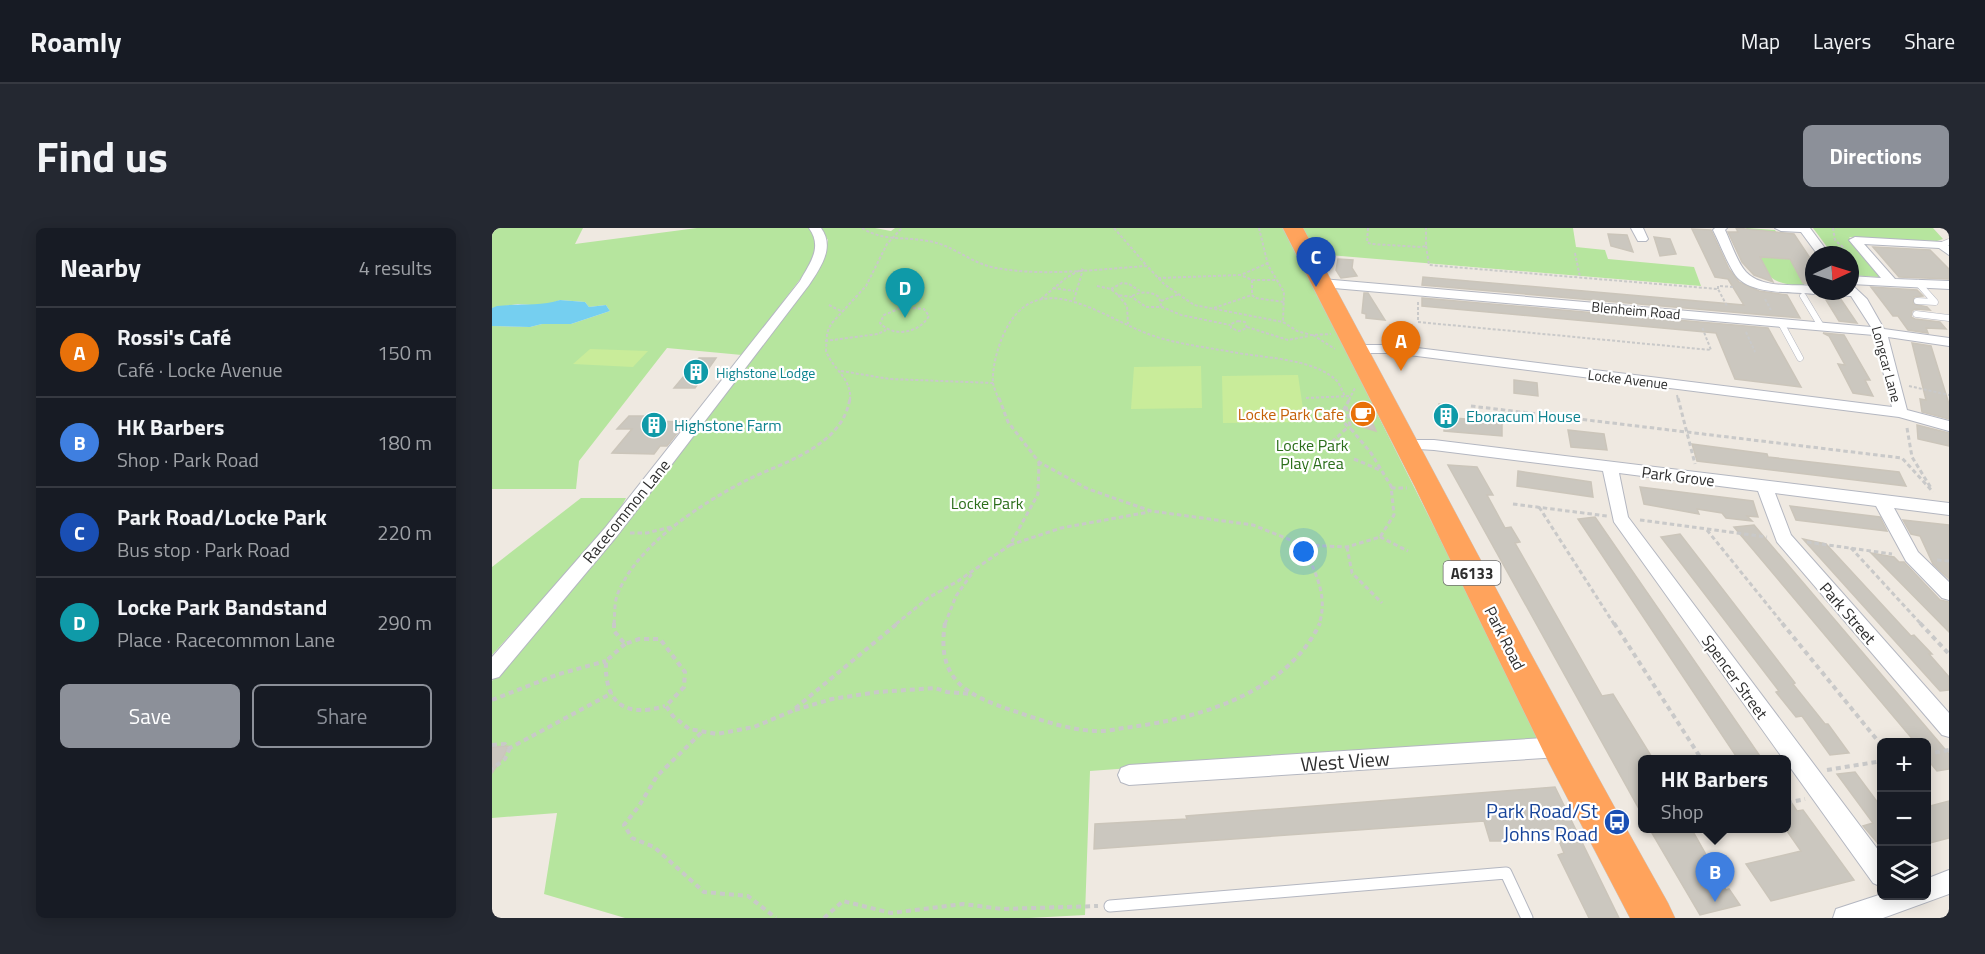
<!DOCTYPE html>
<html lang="en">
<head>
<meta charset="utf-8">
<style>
	:root { --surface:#171b24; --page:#242831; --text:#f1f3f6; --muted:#9ea1a6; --line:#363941; --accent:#8c9099 }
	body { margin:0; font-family:"Titillium Web",sans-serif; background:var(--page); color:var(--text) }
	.controls { position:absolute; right:18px; bottom:18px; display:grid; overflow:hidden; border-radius:9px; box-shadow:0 3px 15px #0003 }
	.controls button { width:54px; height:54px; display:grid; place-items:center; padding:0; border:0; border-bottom:2px solid var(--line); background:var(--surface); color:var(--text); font:30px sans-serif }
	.compass { position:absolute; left:1313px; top:18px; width:54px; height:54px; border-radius:50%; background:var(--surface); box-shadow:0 3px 15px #0003; rotate:86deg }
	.you { position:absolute; left:812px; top:324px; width:21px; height:21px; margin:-15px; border:4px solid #fff; border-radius:50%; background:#1a73e8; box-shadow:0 0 0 9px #1a73e833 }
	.badge { display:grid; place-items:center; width:39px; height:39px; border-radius:50%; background:var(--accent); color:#fff; font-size:20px; font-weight:700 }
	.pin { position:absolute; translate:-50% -50px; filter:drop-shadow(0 2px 3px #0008) }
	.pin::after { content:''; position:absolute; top:32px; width:21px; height:18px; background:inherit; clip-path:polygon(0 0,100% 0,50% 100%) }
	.popup { position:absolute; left:1146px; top:527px; width:153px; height:78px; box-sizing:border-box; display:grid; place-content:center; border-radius:9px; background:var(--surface); filter:drop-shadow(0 2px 4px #0005); font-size:20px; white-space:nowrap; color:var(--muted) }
	.popup b { font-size:22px; color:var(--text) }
	.popup::after { content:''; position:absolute; left:50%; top:100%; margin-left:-12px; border:12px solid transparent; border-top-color:var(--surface) }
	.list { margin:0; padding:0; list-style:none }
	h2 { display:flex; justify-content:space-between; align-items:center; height:78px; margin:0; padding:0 24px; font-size:26px }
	h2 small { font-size:20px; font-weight:400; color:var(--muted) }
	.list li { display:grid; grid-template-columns:39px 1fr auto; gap:18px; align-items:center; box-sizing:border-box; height:90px; padding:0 24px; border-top:2px solid var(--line) }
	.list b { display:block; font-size:22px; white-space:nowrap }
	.list p { margin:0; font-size:20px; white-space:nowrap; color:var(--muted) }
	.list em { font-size:20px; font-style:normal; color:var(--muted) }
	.actions { display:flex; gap:12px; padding:18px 24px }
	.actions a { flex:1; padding:14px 0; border:2px solid var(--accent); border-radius:9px; text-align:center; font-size:21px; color:var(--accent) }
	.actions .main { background:var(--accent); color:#fff }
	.icon { flex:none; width:33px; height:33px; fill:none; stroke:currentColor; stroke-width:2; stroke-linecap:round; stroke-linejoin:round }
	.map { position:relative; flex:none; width:1457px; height:690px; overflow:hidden; border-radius:9px }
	header { display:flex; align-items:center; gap:36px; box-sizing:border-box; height:84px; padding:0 30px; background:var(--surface); border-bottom:2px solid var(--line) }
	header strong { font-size:28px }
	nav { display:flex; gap:33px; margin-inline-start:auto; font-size:21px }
	.intro { display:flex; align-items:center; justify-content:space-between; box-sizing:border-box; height:144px; padding:0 36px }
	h1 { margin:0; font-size:42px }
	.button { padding:15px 27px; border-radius:9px; background:var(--accent); color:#fff; font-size:21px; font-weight:700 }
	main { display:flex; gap:36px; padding:0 36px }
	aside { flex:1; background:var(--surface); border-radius:9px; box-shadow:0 3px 15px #0003 }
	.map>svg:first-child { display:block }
	.green { fill:#b6e59e }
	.pitch { fill:#c9ec9a }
	.water { fill:#75cff0 }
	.building { fill:#cbc7bf; stroke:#cbc5ba; stroke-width:1.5 }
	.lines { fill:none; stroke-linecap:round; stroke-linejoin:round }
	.lane-far1-casing { stroke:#b4b7c1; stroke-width:7 }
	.lane-casing { stroke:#b4b7c1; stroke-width:13 }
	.street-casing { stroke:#b4b7c1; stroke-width:2 }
	.highway-casing { stroke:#c9c9c9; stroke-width:1 }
	.path-far2 { stroke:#c9c9c9; stroke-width:2; stroke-dasharray:3 2; stroke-linecap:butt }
	.path-far1 { stroke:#c9c9c9; stroke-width:3; stroke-dasharray:4.5 3; stroke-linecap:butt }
	.path { stroke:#c9c9c9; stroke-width:4; stroke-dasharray:5 4; stroke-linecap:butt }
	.lane-far1 { stroke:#fff; stroke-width:6 }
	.lane { stroke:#fff; stroke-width:11 }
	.street { fill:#fff; fill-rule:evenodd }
	.highway { fill:#ffa35c; fill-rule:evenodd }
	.labels { text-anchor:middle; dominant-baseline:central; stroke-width:4.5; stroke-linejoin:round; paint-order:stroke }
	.far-street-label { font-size:14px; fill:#2e2e2e; stroke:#fff }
	.far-culture-label { font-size:14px; fill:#0d838f; stroke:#fff; text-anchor:start }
	.shield { fill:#fff; stroke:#6d6d6d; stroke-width:1.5 }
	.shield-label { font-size:15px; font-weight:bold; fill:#2e2e2e }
	.food-label { font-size:16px; fill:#c56008; stroke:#fff; text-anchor:end }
	.culture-label { font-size:16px; fill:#0d838f; stroke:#fff; text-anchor:start }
	.park-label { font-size:16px; fill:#2c6e1b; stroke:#fff }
	.street-label { font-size:16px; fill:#2e2e2e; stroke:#fff }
	.near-street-label { font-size:20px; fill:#2e2e2e; stroke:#fff }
	.near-transit-label { font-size:20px; fill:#164399; stroke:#fff; text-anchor:end }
</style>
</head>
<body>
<header>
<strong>Roamly</strong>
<nav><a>Map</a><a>Layers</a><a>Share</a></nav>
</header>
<div class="intro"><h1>Find us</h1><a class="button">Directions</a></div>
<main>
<aside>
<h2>Nearby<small>4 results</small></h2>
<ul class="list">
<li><span class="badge" style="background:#e8710a">A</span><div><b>Rossi's Café</b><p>Café · Locke Avenue</p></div><em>150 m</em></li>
<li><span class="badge" style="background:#3f7fe0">B</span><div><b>HK Barbers</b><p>Shop · Park Road</p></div><em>180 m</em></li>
<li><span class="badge" style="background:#1a4fb4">C</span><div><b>Park Road/Locke Park</b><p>Bus stop · Park Road</p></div><em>220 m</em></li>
<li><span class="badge" style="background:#0f9aa8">D</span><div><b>Locke Park Bandstand</b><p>Place · Racecommon Lane</p></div><em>290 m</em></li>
</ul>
<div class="actions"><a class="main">Save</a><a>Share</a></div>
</aside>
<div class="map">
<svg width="1457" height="690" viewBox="0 0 1457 690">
	<rect width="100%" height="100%" fill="#efe9e1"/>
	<g class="green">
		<path d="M0 0H91L83 16 205 0H317C328 11 326 19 322 33L250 127 175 120 87 233 84 261H0V98L38 99 50 96H79L118 83 114 77 97 79 93 74 68 72 53 78 26 76 0 80Z"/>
		<polygon points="328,0 383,0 399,3 403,0 792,0 1048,510 598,543 593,687 537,690 133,690 52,666 65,585 0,590 0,453 111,324 331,32 336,12"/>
		<polygon points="810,0 1081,0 1084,19 1113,22 1116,31 1202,39 1209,58 825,26"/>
		<path d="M1254 0 1283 2 1313 58C1281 55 1281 54 1261 29H1270Z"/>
		<polygon points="1321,0 1441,0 1451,11 1445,13 1357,9 1388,48 1386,49 1358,47 1358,27 1341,27"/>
		<polygon points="89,270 134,270 122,292 0,427 0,339"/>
	</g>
	<g class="pitch">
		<polygon points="98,121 156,123 141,139 81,136"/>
		<polygon points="709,138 710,180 639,181 642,139"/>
		<polygon points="806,147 813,194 731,195 730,148"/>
	</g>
	<path class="water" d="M68 72 93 74 97 79 114 77 118 83 79 96H50L38 99 0 98V80L5 78C26 75 48 79 68 72Z"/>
	<g class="building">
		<polygon points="1244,0 1302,6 1322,36 1322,56 1311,55 1298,31 1268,29 1281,54 1262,47 1250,34 1236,4 1246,4"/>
		<polygon points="1200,1 1219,2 1237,41 1247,54 1267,63 1295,67 1308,90 930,57 931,49 1252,77 1236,51 1223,49"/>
		<polygon points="1116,6 1135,7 1141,24 1119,18"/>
		<polygon points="1162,9 1178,11 1184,26 1168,28"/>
		<polygon points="1381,19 1438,22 1457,41 1457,51 1407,49"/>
		<polygon points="846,31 861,32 860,40 865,48 849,50 844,42"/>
		<polygon points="1379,59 1425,62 1431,68 1422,69 1421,76 1435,79 1438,82 1423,81 1420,83 1419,89 1423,91 1448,94 1454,101 1434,100 1436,105 1416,102 1406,88 1401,88"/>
		<polygon points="872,65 876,65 893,92 874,90 874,86 870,85"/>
		<polygon points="1331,67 1348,70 1365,95 1347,93"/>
		<polygon points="930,70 1276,100 1309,159 1243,151 1224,105 930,78"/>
		<polygon points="1331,105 1352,107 1378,152 1373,152 1381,168 1361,165 1346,136 1353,137 1337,108"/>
		<polygon points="1420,115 1439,118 1457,176 1457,191 1430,184 1428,171 1434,172"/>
		<polygon points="207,130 224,130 203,160 182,160"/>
		<polygon points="1022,152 1045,155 1046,168 1022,165"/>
		<polygon points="877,174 884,189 878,189 884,203 864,197 857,183 863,176"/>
		<polygon points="947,176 962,178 962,190 1010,194 1010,208 952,203 952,191 947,190"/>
		<polygon points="137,188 161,188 157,193 194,194 175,218 168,218 162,226 120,225 140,201 125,201"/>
		<polygon points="1425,197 1457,205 1457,218 1426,211"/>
		<polygon points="1076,202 1112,206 1115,222 1079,219"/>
		<polygon points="1200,216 1275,226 1276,229 1407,244 1414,258 1205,233"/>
		<polygon points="956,237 985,239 1001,267 995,267 1013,300 1019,299 1028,314 1023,315 1110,468 1121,466 1161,531 1151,531 1151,588"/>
		<polygon points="1026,243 1099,254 1101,269 1025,258"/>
		<polygon points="1148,259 1261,273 1266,289 1255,288 1260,293 1234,290 1230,285 1205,281 1207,286 1152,276"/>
		<polygon points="1298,278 1388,289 1395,303 1304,292"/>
		<polygon points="1103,289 1203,434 1270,531 1246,531 1086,291"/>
		<polygon points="1411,292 1457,297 1457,351 1441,336 1428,308 1419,306"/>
		<polygon points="1262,297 1457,526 1457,541 1445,543 1435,531 1434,514 1423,514 1242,299"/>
		<polygon points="1188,306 1303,455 1301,456 1333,496 1336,496 1357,525 1338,527 1310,488 1304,489 1284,464 1287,463 1169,309"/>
		<polygon points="1311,311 1334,316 1419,408 1422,407 1440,426 1437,426 1457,449 1457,462 1448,463"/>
		<polygon points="1379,325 1402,329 1407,334 1412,334 1448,372 1457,374 1457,404"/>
		<polygon points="16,518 12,528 0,545 0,519"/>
		<polygon points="1363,544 1389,579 1389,619 1371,598 1381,595 1345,546"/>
		<polygon points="1063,559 1127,690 1097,690 1066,627 1072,625 1062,601 1012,607 1015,613 998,613 992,593 602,621 603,596 695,591 694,588"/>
		<polygon points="1295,568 1305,583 1311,582 1362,652 1279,673 1254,636 1309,623 1295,603"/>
		<polygon points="1457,573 1457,610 1434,616 1434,579"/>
		<polygon points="1157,600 1199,600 1234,662 1237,661 1248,677 1208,687"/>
	</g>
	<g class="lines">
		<g class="lane-far1-casing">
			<g id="lane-far1">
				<polyline points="1450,17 1457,14"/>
				<polyline points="1311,68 1329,98"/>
				<polyline points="1425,73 1443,74 1426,55"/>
				<polyline points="1424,86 1457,90"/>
				<polyline points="1289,95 1308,130"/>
			</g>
		</g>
		<g class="lane-casing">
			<polyline id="lane" points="618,678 1014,645 1035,690"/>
		</g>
		<g class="street-casing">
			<g id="street">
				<path d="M317 0H329C343 19 329 39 317 57L125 308 7 449 0 451V429L113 300 308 53C318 35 331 19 317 0Z"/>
				<polygon points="1139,0 1151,0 1156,11 1154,13 1146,13"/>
				<path d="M1223 0H1235L1233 2C1239 15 1245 34 1254 44 1270 61 1302 56 1322 58V63H1327L1322 66C1299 63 1256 68 1242 45 1234 32 1228 16 1221 2Z"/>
				<polygon points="1283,0 1318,0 1338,27 1326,27 1309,4 1289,3"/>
				<polygon points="1363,9 1450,14 1457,18 1457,27 1447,20 1372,16 1403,51 1457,53 1457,61 1359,56 1375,71 1392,101 1457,110 1457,118 1396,109 1415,182 1457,193 1457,203 1407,189 901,125 863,125 856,121 863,117 901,117 1400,179 1382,107 830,59 824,55 830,51 1379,99 1359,68 1339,67 1333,63 1358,63 1358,48 1389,50 1357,12"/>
				<polygon points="915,212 942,212 1457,275 1457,287 1402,280 1426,324 1457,354 1457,372 1450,370 1414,333 1384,278 1283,265 1299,307 1457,485 1457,509 1450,507 1285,314 1266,263 1127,245 1136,289 1390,627 1390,659 1381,655 1295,535 1295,532 1292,532 1122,294 1111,243 942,222 910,220 907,217 910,214"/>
				<polygon points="1068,509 1076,512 1079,519 1076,526 1068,529 637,557 629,554 626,547 629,540 637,537"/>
				<polygon points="1457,642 1457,666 1391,690 1341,690 1344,681 1390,666 1434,668 1434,651"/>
			</g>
		</g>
		<g class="highway-casing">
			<path id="highway" d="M791 0H811C933 225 1050 452 1176 675L1183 690H1138L1055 531 923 259Z"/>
		</g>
		<g class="path-far2">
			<path d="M370 0C391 14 417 8 441 14 463 19 481 36 504 40 554 49 606 41 655 38L672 56 702 77 791 94 805 103 819 107 839 106"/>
			<polyline points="622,0 655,38"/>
			<polyline points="767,0 776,37 792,64 791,94"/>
			<polyline points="876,0 875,14 879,16 929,19 934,18 934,0"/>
			<polyline points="1341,0 1343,12 1353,21"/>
			<polyline points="934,18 937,37 1226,61 1235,78"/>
			<polyline points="1083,25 1088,49"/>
			<polyline points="751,48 760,52 783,52"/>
			<polyline points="666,50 749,47 776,35"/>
			<polyline points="760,52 760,67 763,70 792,74"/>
			<polyline points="605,58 619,61 626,67 640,69 654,79 670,79 689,87 738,97"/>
			<polyline points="561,60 582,63"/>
			<polyline points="619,61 630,55 637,56 648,63"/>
			<polyline points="1226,61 1226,58 1243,59"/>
			<polyline points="626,67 635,78 636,96"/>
			<path d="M640 68C650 63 658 63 667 69L669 77 667 79"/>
			<polyline points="549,71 574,50 590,41"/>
			<polyline points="1273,71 1279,82"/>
			<polyline points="582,72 591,41"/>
			<polyline points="669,73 687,66"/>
			<polyline points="926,74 926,94 1219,122 1210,99"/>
			<polyline points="337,77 349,83"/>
			<path d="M411 79 432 81 437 88C427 105 402 110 388 95L392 87Z"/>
			<polyline points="722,80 760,67"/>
			<polygon points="746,93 753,94 755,100 747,103 739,100 739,96"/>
			<polyline points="755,99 796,112 817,108"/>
			<polyline points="1254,104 1263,124"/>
			<polyline points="821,107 843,121"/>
			<polyline points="333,113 386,106 394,102"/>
			<polyline points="349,143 398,151 501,155"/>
			<polyline points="1417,158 1457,167"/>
			<polyline points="1185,167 1186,172"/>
			<polyline points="814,170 859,168"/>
			<path d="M358 172C360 150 341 142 334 123L335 105 339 96 374 58 395 16 410 0"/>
			<path d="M507 172C505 167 502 160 501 155 500 141 505 122 510 110 542 32 610 90 659 107 684 116 713 119 740 124 770 130 822 130 845 153 848 157 851 164 853 169"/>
			<polyline points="857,172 863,160"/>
		</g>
		<g class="path-far1">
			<polyline points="507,170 516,194 547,234 596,261 659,283 761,297 811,317 855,319 888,309 902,287 899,258 879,225 859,201 854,178 858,170"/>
			<polyline points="1186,170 1203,236"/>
			<polyline points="854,178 846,189 859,201"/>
			<polyline points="979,178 1410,230 1441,264"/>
			<polyline points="1415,200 1420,229 1439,260"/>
			<polyline points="840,214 856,199"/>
			<polyline points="862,231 888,242"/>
			<polyline points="899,260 915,260"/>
			<polyline points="1021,276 1115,288"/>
			<polyline points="1047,279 1122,396"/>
			<polyline points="1148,292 1275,309"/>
			<polyline points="1215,302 1291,396"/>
			<polyline points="138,305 155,305 179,299"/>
			<polyline points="888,309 916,323"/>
			<polyline points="1315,314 1400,326"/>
			<polyline points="518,317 569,300 657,284"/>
			<path d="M811 317C822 342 837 368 827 396"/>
			<polyline points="855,319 860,345 890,375"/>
			<polyline points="1359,320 1429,396"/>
			<polyline points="1445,332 1457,333"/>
			<path d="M122 396C123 386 122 374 126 365 146 316 210 275 255 252 292 234 351 218 358 170"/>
			<polyline points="404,396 436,370 466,353 518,317 546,266 547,234"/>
			<polyline points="453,396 464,368 481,344"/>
		</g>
		<g class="path">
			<polyline points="122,395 122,403 133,416 147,411 168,411 193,444 192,459 174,478 181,488 197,501 225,506 262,499 300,483 406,395"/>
			<path d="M453 395C444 452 474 467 522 483 548 492 580 503 607 503 618 503 628 500 639 499 708 490 796 464 828 395"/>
			<polyline points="1122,395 1210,532"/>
			<polyline points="1290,395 1390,518"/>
			<polyline points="1428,395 1457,426"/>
			<path d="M133 416 114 433C112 476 134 490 173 478"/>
			<polyline points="0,472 67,446 114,433"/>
			<polyline points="303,482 340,471 386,464 443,460 455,464 479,466"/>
			<polyline points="209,505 165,548 147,578 132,597 140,610 162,619 212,664 256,668 284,690"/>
			<polyline points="0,517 13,516 17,522 13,531 0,541"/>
			<polyline points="16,521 120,465"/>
			<polyline points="1434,526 1457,522"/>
			<polyline points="1335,542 1390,533"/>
			<polyline points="1295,575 1313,571"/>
			<polyline points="332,690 351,673 399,685 471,676 510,681 606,678"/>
		</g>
		<use href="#lane-far1" class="lane-far1"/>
		<use href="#lane" class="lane"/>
		<use href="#street" class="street"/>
		<use href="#highway" class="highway"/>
	</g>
	<defs>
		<g id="building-disc" transform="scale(1.35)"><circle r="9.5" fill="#0f9aa8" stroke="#fff"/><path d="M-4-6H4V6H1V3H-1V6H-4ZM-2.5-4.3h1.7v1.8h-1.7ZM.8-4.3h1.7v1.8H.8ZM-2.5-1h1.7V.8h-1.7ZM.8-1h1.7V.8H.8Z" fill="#fff"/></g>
		<g id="cafe-disc" transform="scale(1.35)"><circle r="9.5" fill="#e8710a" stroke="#fff"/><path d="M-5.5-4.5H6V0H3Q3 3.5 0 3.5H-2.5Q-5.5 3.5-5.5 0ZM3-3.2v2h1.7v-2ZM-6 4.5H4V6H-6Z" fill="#fff"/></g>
		<g id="bus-disc" transform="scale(1.35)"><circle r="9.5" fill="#1a4fb4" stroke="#fff"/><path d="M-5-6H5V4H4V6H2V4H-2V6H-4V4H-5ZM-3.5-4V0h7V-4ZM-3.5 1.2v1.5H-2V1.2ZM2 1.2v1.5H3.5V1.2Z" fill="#fff"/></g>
	</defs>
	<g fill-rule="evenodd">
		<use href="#building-disc" x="204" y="144"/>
		<use href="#cafe-disc" x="871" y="186"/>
		<use href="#building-disc" x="954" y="188"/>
		<use href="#building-disc" x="162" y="197"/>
		<use href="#bus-disc" x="1125" y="594"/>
	</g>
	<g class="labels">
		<g class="far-street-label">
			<text transform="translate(1144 82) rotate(5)">Blenheim Road</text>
			<text transform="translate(1395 136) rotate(75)">Longcar Lane</text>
			<text transform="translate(1136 151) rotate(7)">Locke Avenue</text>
		</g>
		<g class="far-culture-label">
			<text x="224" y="144">Highstone Lodge</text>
		</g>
		<rect class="shield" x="951.5" y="333" width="57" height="24" rx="4.5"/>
		<g class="shield-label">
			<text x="980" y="345">A6133</text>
		</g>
		<g class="food-label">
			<text x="852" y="186">Locke Park Cafe</text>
		</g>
		<g class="culture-label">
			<text x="974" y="188">Eboracum House</text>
			<text x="182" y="197">Highstone Farm</text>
		</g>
		<g class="park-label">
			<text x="820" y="217">Locke Park<tspan x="820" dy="18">Play Area</tspan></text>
			<text x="495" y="275">Locke Park</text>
		</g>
		<g class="street-label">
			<text transform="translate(1186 248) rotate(7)">Park Grove</text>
			<text transform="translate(134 283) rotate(-51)">Racecommon Lane</text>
			<text transform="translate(1356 385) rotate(49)">Park Street</text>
			<text transform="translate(1013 410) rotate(63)">Park Road</text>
			<text transform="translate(1243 449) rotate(54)">Spencer Street</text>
		</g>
		<g class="near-street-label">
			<text transform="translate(853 533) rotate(-4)">West View</text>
		</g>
		<g class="near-transit-label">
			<text x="1106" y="582">Park Road/St<tspan x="1106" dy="23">Johns Road</tspan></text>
		</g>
	</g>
</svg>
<div class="controls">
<button>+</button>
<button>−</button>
<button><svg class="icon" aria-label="layers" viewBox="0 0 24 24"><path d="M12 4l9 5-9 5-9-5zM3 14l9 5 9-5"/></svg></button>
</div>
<svg class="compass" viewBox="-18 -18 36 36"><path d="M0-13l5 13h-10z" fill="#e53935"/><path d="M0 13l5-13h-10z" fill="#9ea1a6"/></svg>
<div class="you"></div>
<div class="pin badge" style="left:909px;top:143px;background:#e8710a">A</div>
<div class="pin badge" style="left:1223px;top:674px;background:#3f7fe0">B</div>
<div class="popup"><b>HK Barbers</b>Shop</div>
<div class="pin badge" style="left:824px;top:59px;background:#1a4fb4">C</div>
<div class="pin badge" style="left:413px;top:90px;background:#0f9aa8">D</div>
</div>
</main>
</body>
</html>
